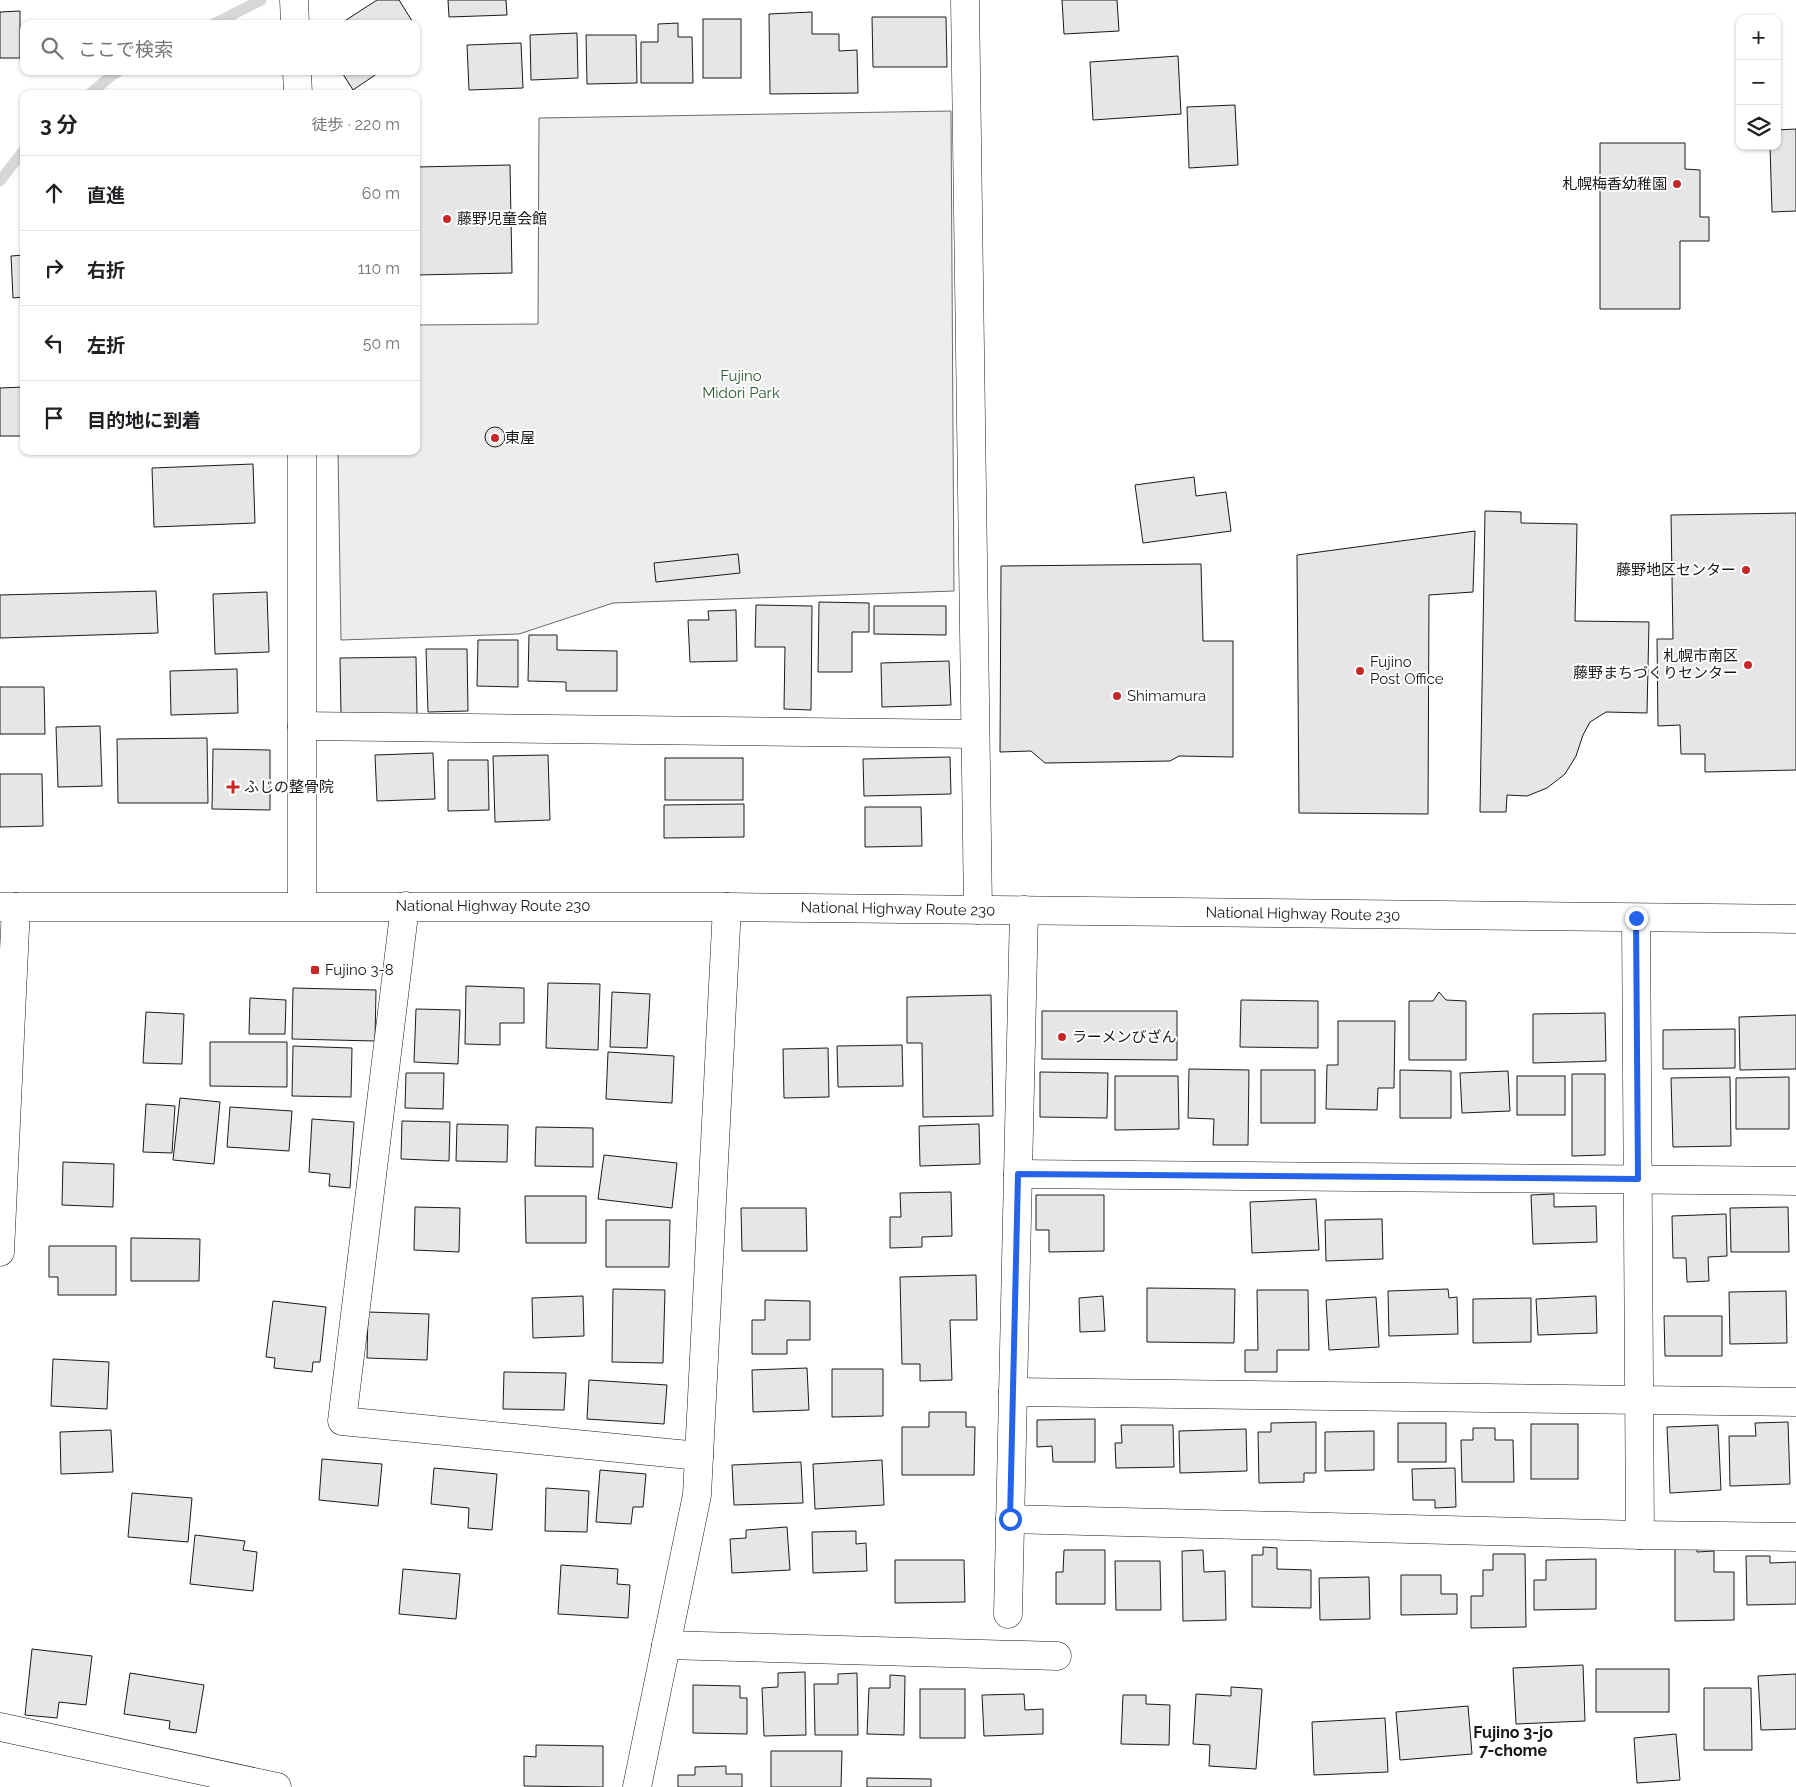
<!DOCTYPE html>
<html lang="ja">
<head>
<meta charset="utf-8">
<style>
	:root { --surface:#fff; --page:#f6f6f6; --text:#202124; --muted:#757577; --line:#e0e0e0 }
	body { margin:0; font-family:Raleway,"Noto Sans JP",sans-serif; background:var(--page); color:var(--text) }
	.controls { position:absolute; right:15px; top:15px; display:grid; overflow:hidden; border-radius:10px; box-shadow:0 1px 4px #0004 }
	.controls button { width:45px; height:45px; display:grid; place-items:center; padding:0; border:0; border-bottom:1px solid var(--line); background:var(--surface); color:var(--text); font:25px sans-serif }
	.stop { position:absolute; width:15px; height:15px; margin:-11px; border:4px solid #2563eb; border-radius:50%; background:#fff }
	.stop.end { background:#2563eb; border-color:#fff; box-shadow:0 1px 5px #0008 }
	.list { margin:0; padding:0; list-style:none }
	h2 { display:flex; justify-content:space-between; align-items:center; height:65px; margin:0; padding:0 20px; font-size:21px }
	h2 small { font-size:16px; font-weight:400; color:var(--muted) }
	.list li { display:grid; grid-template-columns:32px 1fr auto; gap:15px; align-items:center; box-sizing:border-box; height:75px; padding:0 20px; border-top:1px solid var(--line) }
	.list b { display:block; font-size:19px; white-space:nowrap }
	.list em { font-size:16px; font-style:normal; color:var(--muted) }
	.icon { flex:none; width:28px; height:28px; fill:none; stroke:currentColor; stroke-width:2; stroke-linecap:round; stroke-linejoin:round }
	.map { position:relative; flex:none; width:1796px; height:1787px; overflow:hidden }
	.search { position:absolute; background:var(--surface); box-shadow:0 1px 4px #0004; left:20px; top:20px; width:400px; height:55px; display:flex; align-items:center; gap:12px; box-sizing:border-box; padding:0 18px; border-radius:10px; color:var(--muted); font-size:19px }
	.panel { position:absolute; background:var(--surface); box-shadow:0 1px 4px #0004; left:20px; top:90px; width:400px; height:365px; border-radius:10px }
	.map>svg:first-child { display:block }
	.green { fill:#ededed; stroke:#6a6a6a }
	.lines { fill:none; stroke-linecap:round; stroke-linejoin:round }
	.stream { stroke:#d7d7d7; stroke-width:11 }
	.building { fill:#e6e6e6; stroke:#1a1a1a }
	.minor-casing { stroke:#1a1a1a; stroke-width:29 }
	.highway-casing { stroke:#1a1a1a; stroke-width:29 }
	.minor { stroke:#fff; stroke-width:28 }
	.highway { stroke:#fff; stroke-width:28 }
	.route { stroke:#2563eb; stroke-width:6 }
	.poi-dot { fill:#c62828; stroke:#fff; stroke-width:2 }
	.labels { text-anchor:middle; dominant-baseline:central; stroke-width:4; stroke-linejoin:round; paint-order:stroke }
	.poi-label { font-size:15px; fill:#1a1a1a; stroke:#fff; text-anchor:start }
	.park-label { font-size:15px; fill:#2b5a34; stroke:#fff }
	.street-label { font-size:15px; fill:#1a1a1a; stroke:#fff }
	.neighbourhood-label { font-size:16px; font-weight:bold; fill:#1a1a1a; stroke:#fff }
</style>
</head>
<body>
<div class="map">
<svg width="1796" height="1787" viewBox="0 0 1796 1787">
	<rect width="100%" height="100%" fill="#fff"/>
	<polygon class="green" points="951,111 954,591 613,603 519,634 341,640 338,451 416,451 416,325 538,324 539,118"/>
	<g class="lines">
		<g class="stream">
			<polyline points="214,24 261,0"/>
			<polyline points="90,94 112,75 119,71"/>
			<polyline points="0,181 24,150"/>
		</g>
	</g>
	<g class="building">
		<polygon points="377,0 399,0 414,24 340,24"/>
		<polygon points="448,0 506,0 507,15 449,17"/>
		<polygon points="1062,0 1117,0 1119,31 1064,34"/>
		<polygon points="20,11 20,58 0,58 0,12"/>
		<polygon points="812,12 812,34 839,34 839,51 857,50 858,93 770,94 769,14"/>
		<polygon points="872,17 946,17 947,67 873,67"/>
		<rect x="703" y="19" width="38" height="59"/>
		<polygon points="678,23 678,37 692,37 693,83 641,83 641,42 658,42 658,24"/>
		<polygon points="577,33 578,78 531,80 530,35"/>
		<polygon points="586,35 636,35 637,83 587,84"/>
		<polygon points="521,43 523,88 469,90 467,45"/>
		<polygon points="1178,56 1181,114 1093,120 1090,62"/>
		<polygon points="341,71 381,71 353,90"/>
		<polygon points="1235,105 1238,165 1189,168 1187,107"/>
		<polygon points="1796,129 1796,211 1772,212 1770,146 1777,146 1777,130"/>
		<polygon points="1600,143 1685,143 1685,169 1700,170 1700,217 1709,217 1709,241 1680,241 1680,309 1600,309"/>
		<polygon points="510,165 512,273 416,275 416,167"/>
		<polygon points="24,255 24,297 13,298 11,256"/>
		<polygon points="24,387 24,436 0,436 0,388"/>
		<circle cx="495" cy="437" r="10"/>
		<polygon points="253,464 255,523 154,527 152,468"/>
		<polygon points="1194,477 1196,496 1226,492 1231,531 1143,543 1135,485"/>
		<polygon points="1485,511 1521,512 1521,523 1577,524 1575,621 1649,622 1647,713 1606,712 1590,722 1583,735 1576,756 1565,774 1547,788 1527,796 1507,795 1506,812 1480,812"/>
		<polygon points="1796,513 1796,770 1705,772 1705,754 1681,754 1680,725 1658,726 1657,639 1673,639 1671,515"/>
		<polygon points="1475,531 1473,592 1429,595 1428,814 1299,813 1297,555"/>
		<polygon points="738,554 740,573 656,582 654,563"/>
		<polygon points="1201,564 1203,641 1233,641 1233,757 1179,756 1170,761 1045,763 1031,751 1000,752 1001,566"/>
		<polygon points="156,591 158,633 0,638 0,595"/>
		<polygon points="267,592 269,652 215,654 213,594"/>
		<polygon points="819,602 869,603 869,632 852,632 852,672 818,672"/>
		<polygon points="756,605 812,606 811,710 784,709 785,647 755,647"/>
		<polygon points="874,606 946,606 946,635 874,634"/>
		<polygon points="736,610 737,661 690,662 688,620 709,620 708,611"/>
		<polygon points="529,635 557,635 557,650 617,651 617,691 566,691 566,682 528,681"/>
		<polygon points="478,640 518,640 518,687 477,686"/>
		<polygon points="426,649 467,649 468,711 428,712"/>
		<polygon points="416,657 417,715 341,715 340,658"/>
		<polygon points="949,661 951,705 882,707 881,663"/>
		<polygon points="237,669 238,713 171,715 170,671"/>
		<polygon points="0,687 44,687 45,734 0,734"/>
		<polygon points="100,726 102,786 58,787 56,727"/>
		<polygon points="207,738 208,803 118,803 117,739"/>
		<polygon points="213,749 270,750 270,810 212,809"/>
		<polygon points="433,753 435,799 377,801 375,755"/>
		<polygon points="548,755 550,820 495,822 493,756"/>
		<polygon points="950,757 951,794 864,796 863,759"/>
		<rect x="665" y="758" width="78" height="42"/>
		<polygon points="448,760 488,760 489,810 448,811"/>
		<polygon points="0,774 42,774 43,826 0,827"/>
		<polygon points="744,804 744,837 664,838 664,805"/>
		<polygon points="865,807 921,807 922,846 865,847"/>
		<polygon points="548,983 600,984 598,1050 546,1048"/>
		<polygon points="466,986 524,988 524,1023 500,1023 500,1045 465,1044"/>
		<polygon points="293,988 376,990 375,1041 292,1039"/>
		<polygon points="612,992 650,994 647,1048 610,1047"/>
		<polygon points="1439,992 1446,1000 1466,1001 1466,1060 1409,1060 1409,1001 1433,1001"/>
		<polygon points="991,995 993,1116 923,1117 922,1043 907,1043 907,997"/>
		<polygon points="250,998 286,1000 285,1034 249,1034"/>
		<polygon points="1241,1000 1318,1001 1318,1048 1240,1047"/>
		<polygon points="416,1009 460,1010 458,1064 414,1062"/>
		<polygon points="1042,1011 1177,1011 1177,1060 1042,1059"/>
		<polygon points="146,1012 184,1014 182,1064 143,1063"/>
		<polygon points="1605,1013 1606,1061 1533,1063 1533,1014"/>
		<polygon points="1796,1015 1796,1069 1740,1070 1739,1017"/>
		<polygon points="1338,1021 1395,1021 1394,1088 1378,1088 1377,1110 1326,1109 1327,1065 1338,1065"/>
		<polygon points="1735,1029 1735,1068 1663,1069 1663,1030"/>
		<polygon points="210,1042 287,1042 287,1087 210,1086"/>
		<polygon points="902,1045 903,1086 838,1087 837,1046"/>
		<polygon points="293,1046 352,1048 351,1097 292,1096"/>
		<polygon points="828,1048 829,1097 784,1098 783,1049"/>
		<polygon points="608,1052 674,1056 672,1103 606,1099"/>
		<polygon points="1189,1069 1249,1070 1248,1145 1213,1145 1214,1119 1188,1118"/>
		<rect x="1261" y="1070" width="54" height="53"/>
		<polygon points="1400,1070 1451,1071 1451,1118 1400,1118"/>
		<polygon points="1508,1071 1510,1111 1462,1113 1460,1073"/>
		<polygon points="1040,1072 1108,1073 1107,1118 1040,1117"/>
		<polygon points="406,1073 444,1073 443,1109 405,1108"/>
		<polygon points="1572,1074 1605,1074 1605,1155 1572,1156"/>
		<polygon points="1115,1076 1178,1076 1179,1129 1115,1130"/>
		<rect x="1517" y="1076" width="48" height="39"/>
		<polygon points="1730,1077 1731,1146 1673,1147 1671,1078"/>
		<polygon points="1789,1077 1789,1129 1736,1129 1736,1078"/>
		<polygon points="180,1098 220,1102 214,1164 173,1160"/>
		<polygon points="146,1104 175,1106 172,1153 143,1152"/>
		<polygon points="230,1107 292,1111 289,1151 227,1147"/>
		<polygon points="312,1119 354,1122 350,1188 329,1186 330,1174 309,1172"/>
		<polygon points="402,1121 450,1122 449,1161 401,1159"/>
		<polygon points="457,1124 508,1125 507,1162 456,1161"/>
		<polygon points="979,1124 980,1164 920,1166 919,1126"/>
		<polygon points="536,1127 593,1128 593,1167 535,1166"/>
		<polygon points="604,1155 677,1163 672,1208 598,1199"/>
		<polygon points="63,1162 114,1164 113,1207 62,1205"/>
		<polygon points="951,1192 952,1236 922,1237 922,1247 890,1248 890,1217 901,1217 900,1193"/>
		<polygon points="1554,1194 1554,1207 1596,1206 1597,1242 1533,1244 1531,1195"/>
		<polygon points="1036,1195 1104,1195 1104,1251 1049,1252 1049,1230 1036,1230"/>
		<polygon points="525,1196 586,1196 586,1243 526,1243"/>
		<polygon points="1316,1199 1319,1250 1252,1253 1250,1202"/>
		<polygon points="415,1207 460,1208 459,1252 414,1250"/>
		<polygon points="1788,1207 1789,1252 1731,1252 1730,1208"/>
		<polygon points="741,1208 806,1208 807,1251 742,1251"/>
		<polygon points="1726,1214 1727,1256 1708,1257 1709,1281 1687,1282 1686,1258 1673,1258 1672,1216"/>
		<polygon points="1382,1219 1383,1259 1326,1261 1325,1220"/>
		<polygon points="606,1220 670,1220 669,1267 606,1267"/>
		<polygon points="131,1238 200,1239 199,1281 131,1281"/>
		<polygon points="49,1246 116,1246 116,1295 58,1295 58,1277 49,1277"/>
		<polygon points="976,1275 977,1320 950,1320 952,1380 920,1381 920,1364 902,1364 900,1277"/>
		<polygon points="1147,1288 1235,1289 1234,1343 1147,1342"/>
		<polygon points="613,1289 665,1290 663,1363 612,1362"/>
		<polygon points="1448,1289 1449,1298 1457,1297 1458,1334 1389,1336 1388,1291"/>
		<polygon points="1257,1290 1308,1290 1309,1350 1277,1350 1277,1372 1245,1372 1245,1350 1258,1350"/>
		<polygon points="1786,1291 1787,1343 1730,1344 1729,1292"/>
		<polygon points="583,1296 584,1336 533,1338 532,1298"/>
		<polygon points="1103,1296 1105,1331 1080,1332 1079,1298"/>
		<polygon points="1596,1296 1597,1333 1538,1335 1536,1299"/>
		<polygon points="1376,1297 1379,1347 1329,1350 1326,1300"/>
		<polygon points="1531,1298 1531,1342 1473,1343 1473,1299"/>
		<polygon points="765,1300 810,1301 810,1340 787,1340 787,1354 752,1354 752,1320 765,1320"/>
		<polygon points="273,1301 326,1307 320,1362 313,1362 312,1372 274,1368 275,1358 266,1357"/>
		<polygon points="368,1312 429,1314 427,1360 367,1358"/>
		<polygon points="1664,1316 1722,1316 1722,1356 1665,1356"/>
		<polygon points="53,1359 109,1362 107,1409 51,1406"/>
		<polygon points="807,1368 809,1410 753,1412 752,1370"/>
		<polygon points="832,1369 883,1369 883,1416 832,1417"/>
		<polygon points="504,1372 566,1373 564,1410 503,1409"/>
		<polygon points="589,1380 667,1385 664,1424 587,1419"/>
		<polygon points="929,1412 966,1412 966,1427 975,1427 974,1475 902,1475 902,1427 929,1427"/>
		<polygon points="1095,1419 1095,1462 1053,1462 1052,1446 1037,1447 1037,1420"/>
		<polygon points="1316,1422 1316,1473 1304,1473 1304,1482 1259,1483 1258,1432 1271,1432 1271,1423"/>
		<polygon points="1788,1422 1790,1484 1730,1486 1729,1436 1756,1436 1755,1423"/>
		<rect x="1398" y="1423" width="48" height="39"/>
		<rect x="1531" y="1424" width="47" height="55"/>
		<polygon points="1121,1425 1173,1425 1174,1467 1116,1468 1115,1443 1122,1443"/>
		<polygon points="1718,1425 1721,1490 1670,1493 1667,1427"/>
		<polygon points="1473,1428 1495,1428 1495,1440 1513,1440 1514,1482 1462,1482 1461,1440 1473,1440"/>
		<polygon points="1246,1429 1247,1471 1180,1473 1179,1431"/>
		<polygon points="111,1430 113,1472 61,1474 60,1432"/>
		<polygon points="1374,1431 1374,1470 1325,1471 1325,1432"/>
		<polygon points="322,1459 382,1464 378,1506 319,1500"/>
		<polygon points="882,1460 884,1505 815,1509 813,1464"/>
		<polygon points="801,1462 803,1503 734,1505 732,1465"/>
		<polygon points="434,1468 497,1474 492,1530 468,1528 469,1508 431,1504"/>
		<polygon points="1455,1468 1456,1507 1435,1508 1435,1500 1413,1500 1412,1469"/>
		<polygon points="600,1470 646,1474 643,1507 633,1507 631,1524 596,1522"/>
		<polygon points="546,1488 589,1491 587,1532 545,1531"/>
		<polygon points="132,1493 192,1498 188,1542 128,1537"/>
		<polygon points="787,1527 790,1570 732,1573 730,1539 746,1538 746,1530"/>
		<polygon points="856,1531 856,1544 866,1543 867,1571 813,1573 812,1532"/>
		<polygon points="195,1535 245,1541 243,1550 257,1552 253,1591 190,1584"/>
		<polygon points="1675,1546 1697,1546 1697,1552 1714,1551 1714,1572 1734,1572 1734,1620 1675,1621"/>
		<polygon points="1263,1547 1277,1548 1277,1569 1311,1570 1311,1608 1252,1607 1252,1555 1263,1555"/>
		<polygon points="1064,1550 1105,1550 1105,1604 1056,1604 1056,1572 1063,1572"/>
		<polygon points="1203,1550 1204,1572 1225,1571 1226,1620 1183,1621 1182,1551"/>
		<polygon points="1493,1554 1525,1554 1526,1627 1471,1628 1471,1596 1483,1596 1483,1570 1493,1570"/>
		<polygon points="1746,1556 1770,1556 1770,1563 1796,1562 1796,1604 1747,1605"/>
		<polygon points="1596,1559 1596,1609 1534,1610 1534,1580 1546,1580 1546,1560"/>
		<polygon points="895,1560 964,1560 965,1602 895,1603"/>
		<polygon points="1115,1561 1160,1561 1161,1610 1116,1610"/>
		<polygon points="561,1565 618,1569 617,1584 630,1585 628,1618 558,1614"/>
		<polygon points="403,1569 460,1574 456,1619 399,1614"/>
		<polygon points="1401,1575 1441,1575 1441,1594 1457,1594 1457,1614 1401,1615"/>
		<polygon points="1369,1577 1370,1619 1320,1620 1319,1578"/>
		<polygon points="32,1649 92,1656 86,1705 59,1702 57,1718 25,1715"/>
		<polygon points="1583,1665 1585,1721 1516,1724 1513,1668"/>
		<rect x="1596" y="1669" width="73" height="43"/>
		<polygon points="805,1672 806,1735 764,1736 762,1688 778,1687 778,1673"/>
		<polygon points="130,1673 204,1685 196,1733 169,1729 170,1721 124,1714"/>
		<polygon points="857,1673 858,1735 815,1735 814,1684 838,1684 838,1674"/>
		<polygon points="1796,1674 1796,1729 1761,1730 1758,1676"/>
		<polygon points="890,1675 905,1676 904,1735 867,1734 869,1688 890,1688"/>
		<polygon points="693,1685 740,1686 740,1698 747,1698 747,1734 693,1733"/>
		<polygon points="1231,1687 1262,1689 1256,1769 1209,1766 1210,1745 1193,1744 1196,1694 1231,1696"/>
		<polygon points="1704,1688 1751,1688 1752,1750 1704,1750"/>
		<rect x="920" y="1689" width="45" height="49"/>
		<polygon points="1024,1694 1025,1710 1043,1709 1043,1734 984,1736 982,1695"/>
		<polygon points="1123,1695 1146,1695 1146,1704 1170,1705 1169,1745 1121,1744"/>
		<polygon points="1468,1706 1472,1754 1400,1760 1396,1712"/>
		<polygon points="1385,1718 1388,1772 1314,1775 1312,1722"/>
		<polygon points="1676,1734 1680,1780 1637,1783 1634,1738"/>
		<polygon points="536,1745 603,1746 603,1787 524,1786 524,1756 536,1757"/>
		<polygon points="771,1751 842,1751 841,1787 771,1787"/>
		<polygon points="726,1766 726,1774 742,1774 742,1787 678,1787 678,1775 695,1775 695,1767"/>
		<polygon points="867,1778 931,1779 931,1787 867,1787"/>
	</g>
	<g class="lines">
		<g class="minor-casing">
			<g id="minor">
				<polyline points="294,0 295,24"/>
				<polyline points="965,0 978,910"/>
				<polyline points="297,71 298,94"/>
				<polyline points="302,451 302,906"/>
				<polyline points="302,726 975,734"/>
				<polyline points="405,906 342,1421 699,1456"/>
				<polyline points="1636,918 1640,1535"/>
				<polyline points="1018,1174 1796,1181"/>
				<polyline points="0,1252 16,907"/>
				<polyline points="1013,1392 1796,1402"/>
				<polyline points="1010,1519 1640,1535 1796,1537"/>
				<polyline points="1008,1614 1024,910"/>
				<polyline points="666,1645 1057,1656"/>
				<polyline points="0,1727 277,1787"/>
				<polyline points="637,1787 697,1495 727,907"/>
			</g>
		</g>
		<g class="highway-casing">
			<polyline id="highway" points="0,907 727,907 1796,919"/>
		</g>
		<use href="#minor" class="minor"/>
		<use href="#highway" class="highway"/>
	</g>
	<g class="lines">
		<polyline class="route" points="1010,1519 1018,1174 1638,1179 1636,918"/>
	</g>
	<g class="poi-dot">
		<circle cx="1677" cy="184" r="5"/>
		<circle cx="447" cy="219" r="5"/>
		<circle cx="495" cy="438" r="5"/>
		<circle cx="1746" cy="570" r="5"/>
		<circle cx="1748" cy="665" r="5"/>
		<circle cx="1360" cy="671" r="5"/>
		<circle cx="1117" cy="696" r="5"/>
		<path d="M230.5 779.5h5v5h5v5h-5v5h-5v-5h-5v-5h5z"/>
		<rect x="310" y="965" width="10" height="10" rx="2.5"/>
		<circle cx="1062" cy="1037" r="5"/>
	</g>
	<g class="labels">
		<g class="poi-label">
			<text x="1667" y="184" text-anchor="end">札幌梅香幼稚園</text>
			<text x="457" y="219">藤野児童会館</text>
			<text x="505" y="438">東屋</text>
			<text x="1736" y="570" text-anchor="end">藤野地区センター</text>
			<text x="1738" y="656" text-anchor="end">札幌市南区<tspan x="1738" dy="17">藤野まちづくりセンター</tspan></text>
			<text x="1370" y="662">Fujino<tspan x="1370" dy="17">Post Office</tspan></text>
			<text x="1127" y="696">Shimamura</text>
			<text x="244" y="787">ふじの整骨院</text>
			<text x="325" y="970">Fujino 3-8</text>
			<text x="1072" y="1037">ラーメンびざん</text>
		</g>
		<g class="park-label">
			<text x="741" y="376">Fujino<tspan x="741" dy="17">Midori Park</tspan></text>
		</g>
		<g class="street-label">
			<text x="493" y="906">National Highway Route 230</text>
			<text transform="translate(898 909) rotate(1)">National Highway Route 230</text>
			<text transform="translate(1303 914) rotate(1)">National Highway Route 230</text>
		</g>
		<g class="neighbourhood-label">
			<text x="1513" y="1732">Fujino 3-jo<tspan x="1513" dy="18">7-chome</tspan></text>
		</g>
	</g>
</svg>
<div class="controls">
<button>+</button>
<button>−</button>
<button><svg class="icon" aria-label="layers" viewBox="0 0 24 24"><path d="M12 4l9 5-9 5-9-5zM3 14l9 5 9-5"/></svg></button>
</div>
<div class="stop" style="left:1010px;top:1519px"></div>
<div class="stop end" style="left:1636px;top:918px"></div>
<div class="search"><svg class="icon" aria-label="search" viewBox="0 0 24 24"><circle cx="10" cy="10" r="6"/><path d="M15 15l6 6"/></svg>ここで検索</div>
<section class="panel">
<h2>3 分<small>徒歩 · 220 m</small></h2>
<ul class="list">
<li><svg class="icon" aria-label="ahead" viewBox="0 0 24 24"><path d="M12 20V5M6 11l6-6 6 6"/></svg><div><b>直進</b></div><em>60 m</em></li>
<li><svg class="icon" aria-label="right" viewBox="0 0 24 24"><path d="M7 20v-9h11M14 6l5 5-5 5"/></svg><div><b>右折</b></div><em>110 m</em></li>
<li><svg class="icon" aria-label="left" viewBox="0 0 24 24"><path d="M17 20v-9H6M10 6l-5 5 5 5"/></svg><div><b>左折</b></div><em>50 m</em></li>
<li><svg class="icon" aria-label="arrive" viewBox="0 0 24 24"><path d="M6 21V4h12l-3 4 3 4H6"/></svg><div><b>目的地に到着</b></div></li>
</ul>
</section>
</div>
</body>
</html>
